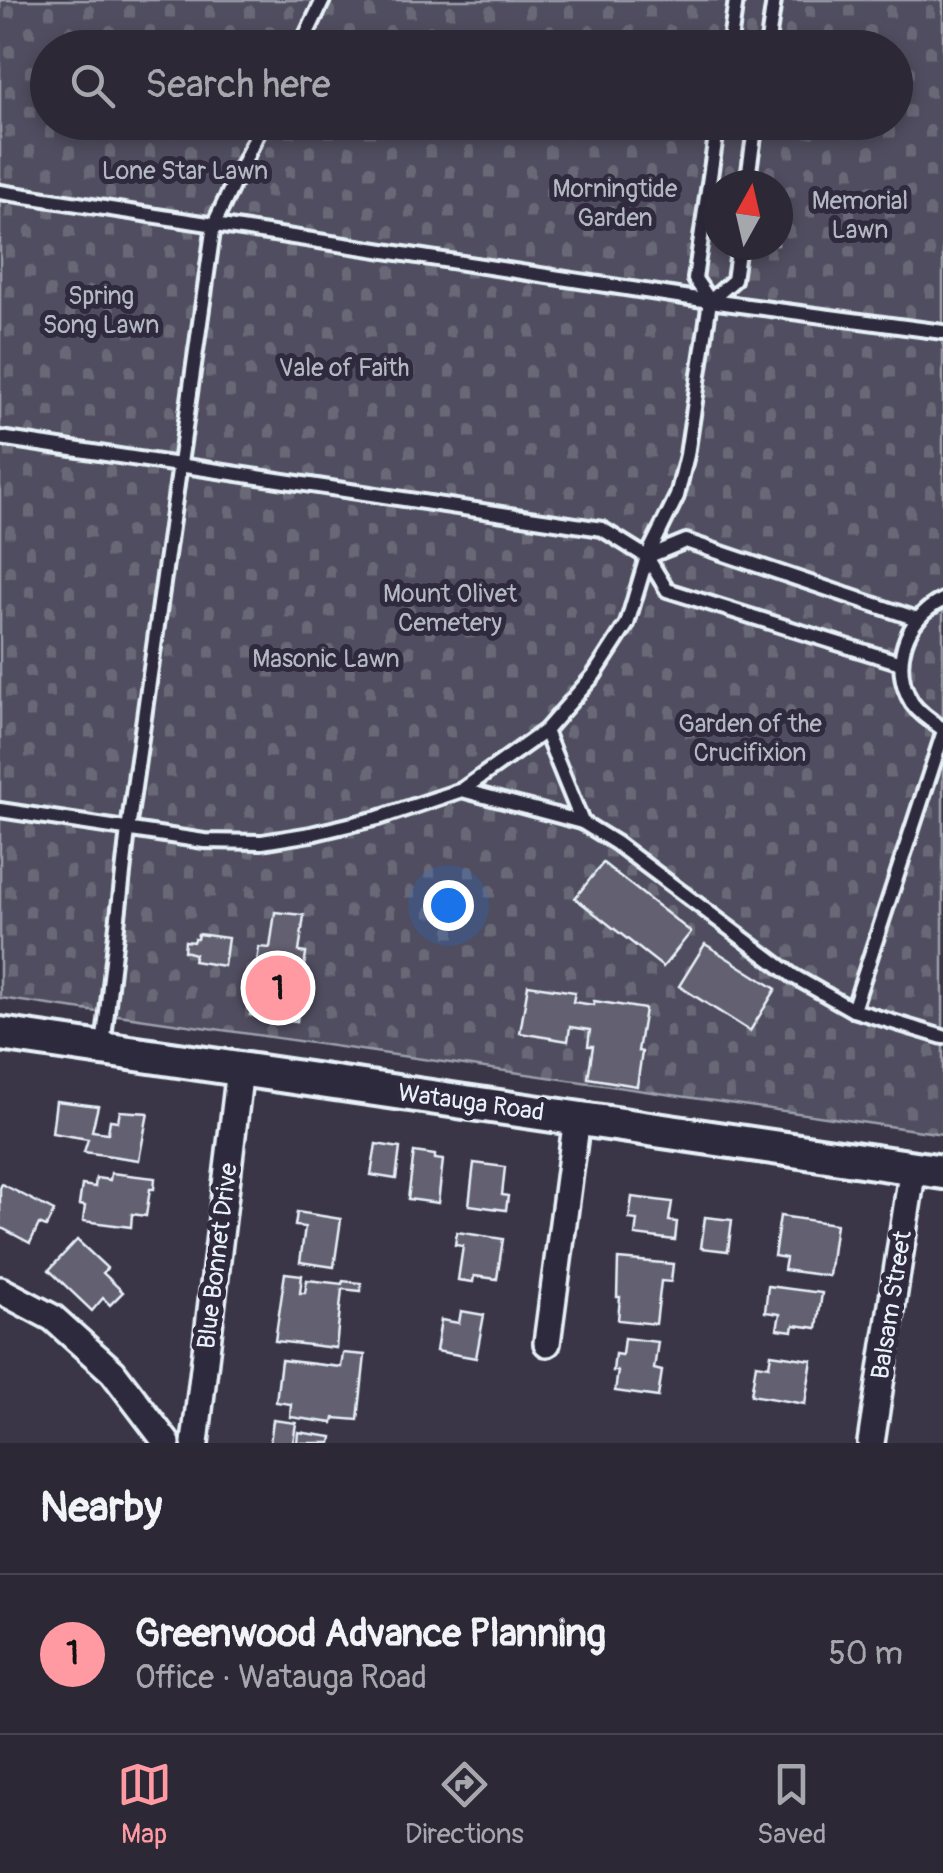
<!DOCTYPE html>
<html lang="en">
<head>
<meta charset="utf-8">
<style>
	:root { --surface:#2c2836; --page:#383442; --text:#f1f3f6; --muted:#a6a6ad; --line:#484451; --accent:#ff9aa2 }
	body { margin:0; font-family:Pangolin,sans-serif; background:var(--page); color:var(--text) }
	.compass { position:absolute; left:703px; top:170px; width:90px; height:90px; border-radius:50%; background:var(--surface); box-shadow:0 5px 15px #0003; rotate:8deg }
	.you { position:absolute; left:448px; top:905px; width:35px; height:35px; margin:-25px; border:8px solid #fff; border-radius:50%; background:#1a73e8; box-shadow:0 0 0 15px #1a73e833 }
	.badge { display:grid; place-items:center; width:65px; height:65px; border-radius:50%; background:var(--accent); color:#111; font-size:32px; font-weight:700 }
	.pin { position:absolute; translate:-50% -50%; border:5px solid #fff; box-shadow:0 2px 10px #0006 }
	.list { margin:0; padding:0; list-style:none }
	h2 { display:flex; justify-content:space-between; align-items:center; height:130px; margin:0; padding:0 40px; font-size:42px }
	h2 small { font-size:32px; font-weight:400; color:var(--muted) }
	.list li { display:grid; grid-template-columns:65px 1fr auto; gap:30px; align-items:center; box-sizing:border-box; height:160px; padding:0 40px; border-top:2px solid var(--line) }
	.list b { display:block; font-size:38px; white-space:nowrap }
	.list p { margin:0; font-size:32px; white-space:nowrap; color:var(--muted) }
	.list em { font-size:32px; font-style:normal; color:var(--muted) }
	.icon { flex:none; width:55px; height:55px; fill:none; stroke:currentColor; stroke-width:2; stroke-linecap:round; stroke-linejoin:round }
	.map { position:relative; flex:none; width:943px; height:1443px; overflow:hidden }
	.search { position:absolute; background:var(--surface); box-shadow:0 5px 15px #0003; left:30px; right:30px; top:30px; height:110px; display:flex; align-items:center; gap:25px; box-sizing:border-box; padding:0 35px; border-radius:55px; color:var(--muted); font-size:38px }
	.sheet { height:290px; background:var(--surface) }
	nav { display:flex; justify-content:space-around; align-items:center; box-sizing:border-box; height:140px; border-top:2px solid var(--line); background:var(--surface); font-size:28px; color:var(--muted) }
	nav a { display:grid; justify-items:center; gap:5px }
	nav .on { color:var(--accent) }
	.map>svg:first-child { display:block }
	.cemetery { fill:url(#cemetery-stones); stroke:#9ca0ac; stroke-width:2.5; fill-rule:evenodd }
	.building { fill:#636171; stroke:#e8f1f8; stroke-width:2.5 }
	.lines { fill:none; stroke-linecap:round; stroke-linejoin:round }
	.service-casing { stroke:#e8f1f8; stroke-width:20 }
	.minor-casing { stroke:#e8f1f8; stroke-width:32 }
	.tertiary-casing { stroke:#e8f1f8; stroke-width:40 }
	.service { stroke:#2f2a3d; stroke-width:12 }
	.minor { stroke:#2f2a3d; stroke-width:25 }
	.tertiary { stroke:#2f2a3d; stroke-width:32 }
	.labels { text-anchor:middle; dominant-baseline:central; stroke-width:10; stroke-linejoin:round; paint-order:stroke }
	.park-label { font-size:25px; fill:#b3b8c2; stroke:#2f2a3d }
	.street-label { font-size:25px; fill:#e8f1f8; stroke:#2f2a3d }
</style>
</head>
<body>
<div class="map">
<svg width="943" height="1443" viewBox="0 0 943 1443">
	<defs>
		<pattern id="cemetery-stones" width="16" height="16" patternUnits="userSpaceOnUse" patternTransform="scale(2.5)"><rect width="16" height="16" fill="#504e5f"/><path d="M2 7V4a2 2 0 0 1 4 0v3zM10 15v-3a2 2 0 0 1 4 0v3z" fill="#696877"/></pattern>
	</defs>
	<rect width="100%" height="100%" fill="#3a3648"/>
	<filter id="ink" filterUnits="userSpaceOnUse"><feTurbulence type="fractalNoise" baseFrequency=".01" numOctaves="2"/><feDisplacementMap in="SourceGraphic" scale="20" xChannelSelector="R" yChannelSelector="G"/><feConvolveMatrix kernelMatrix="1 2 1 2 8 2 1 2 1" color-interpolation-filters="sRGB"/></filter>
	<g filter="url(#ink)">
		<path class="cemetery" d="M0 0H943V1134L0 998ZM48 48H896V122H48ZM718 185H778V245H718Z"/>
		<g class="building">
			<polygon points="603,863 691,932 663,967 575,898"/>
			<polygon points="275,912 304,915 299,952 306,953 297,1021 250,1015 259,947 270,948"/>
			<polygon points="198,934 228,938 224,966 193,961 195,954 184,951 185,941 193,942 194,939 197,939"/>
			<polygon points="705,944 776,989 750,1031 679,986"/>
			<polygon points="528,985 575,992 573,1002 594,1005 594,1001 645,1009 638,1051 642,1052 637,1086 588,1078 593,1046 588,1046 590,1030 570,1027 568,1041 520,1033"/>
			<polygon points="56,1101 98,1106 92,1131 108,1133 110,1120 118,1121 120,1111 148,1113 139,1160 84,1152 88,1139 52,1133"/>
			<polygon points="376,1144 400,1148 396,1179 371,1175"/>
			<polygon points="414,1152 435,1155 435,1159 443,1160 438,1203 408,1199"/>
			<polygon points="474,1163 505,1167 502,1195 508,1196 506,1210 469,1205"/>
			<polygon points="111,1173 155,1178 154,1189 150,1189 146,1216 132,1214 131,1227 83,1221 85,1206 79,1205 82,1185 95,1187 96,1178 110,1180"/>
			<polygon points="2,1184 54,1211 46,1227 39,1224 30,1243 0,1227 0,1188"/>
			<polygon points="632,1197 672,1202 669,1221 677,1222 675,1240 635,1235 637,1220 629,1219"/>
			<polygon points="297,1212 341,1219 334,1267 300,1262 305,1227 295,1226"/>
			<polygon points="780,1216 836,1224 829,1276 784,1270 786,1258 774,1256"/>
			<polygon points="705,1217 732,1220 728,1251 701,1248"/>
			<polygon points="457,1232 503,1239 497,1279 474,1276 473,1282 458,1280 463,1246 455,1245"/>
			<polygon points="77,1240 107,1268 103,1273 123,1292 110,1305 103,1298 92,1311 49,1270"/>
			<polygon points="618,1259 673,1264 671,1282 661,1281 656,1324 618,1320 620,1297 617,1297"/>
			<polygon points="285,1273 302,1275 300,1293 305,1293 307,1280 342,1284 343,1281 361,1283 361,1291 342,1289 336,1348 275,1341"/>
			<polygon points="768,1286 822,1293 817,1328 794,1325 793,1331 777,1329 780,1314 765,1312"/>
			<polygon points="461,1311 484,1315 476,1358 436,1351 441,1320 459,1323"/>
			<polygon points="624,1338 658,1342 654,1369 662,1371 658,1397 615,1391 618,1371 613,1371 615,1354 622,1355"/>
			<polygon points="343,1353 365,1355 358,1420 334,1418 333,1423 290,1417 291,1404 276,1402 281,1360 341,1367"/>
			<polygon points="771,1354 812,1360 805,1404 751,1395 756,1364 769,1366"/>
			<polygon points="273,1420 296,1423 293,1443 270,1443"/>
			<polygon points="298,1432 332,1437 331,1443 297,1443"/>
		</g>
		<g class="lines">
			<g class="service-casing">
				<g id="service">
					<polyline points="300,48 323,0"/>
					<polyline points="729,48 736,0"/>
					<polyline points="767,48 774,0"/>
					<polyline points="747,185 756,122"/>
					<polyline points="0,192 710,301 943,332"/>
					<polyline points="710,301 695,279 718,122"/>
					<polyline points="0,438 602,529 647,557 667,590 901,663"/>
					<polyline points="647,557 686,541 917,619"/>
					<path d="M943 600C905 617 889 666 912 703 920 714 932 722 943 729"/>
					<polyline points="545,731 582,822"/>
					<polyline points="462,790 545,731 594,675 627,624 647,557 677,496 687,455 710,301 734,280 739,245"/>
					<polyline points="0,810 204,841 262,842 311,834 378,818 462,790 582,822 616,843 793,976 853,1010 943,1037"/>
					<polyline points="853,1010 943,734"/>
					<polyline points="103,1047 128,830 214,224 263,122"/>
				</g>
			</g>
			<g class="minor-casing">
				<g id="minor">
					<polyline points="0,1290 53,1318 113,1372 167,1443"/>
					<polyline points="547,1343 577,1118"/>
					<polyline points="195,1443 240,1069"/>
					<polyline points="871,1443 913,1167"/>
				</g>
			</g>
			<g class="tertiary-casing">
				<polyline id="tertiary" points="0,1034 943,1172"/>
			</g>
			<use href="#service" class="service"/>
			<use href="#minor" class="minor"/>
			<use href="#tertiary" class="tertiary"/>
		</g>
	</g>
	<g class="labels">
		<g class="park-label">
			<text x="185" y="171">Lone Star Lawn</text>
			<text x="615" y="189">Morningtide<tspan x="615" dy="29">Garden</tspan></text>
			<text x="860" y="201">Memorial<tspan x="860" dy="29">Lawn</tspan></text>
			<text x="101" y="296">Spring<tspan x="101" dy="29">Song Lawn</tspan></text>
			<text x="344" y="368">Vale of Faith</text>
			<text x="450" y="594">Mount Olivet<tspan x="450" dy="29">Cemetery</tspan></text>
			<text x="326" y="659">Masonic Lawn</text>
			<text x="750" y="724">Garden of the<tspan x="750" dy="29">Crucifixion</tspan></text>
		</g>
		<g class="street-label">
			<text transform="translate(471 1103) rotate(8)">Watauga Road</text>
			<text transform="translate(218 1256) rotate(-83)">Blue Bonnet Drive</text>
			<text transform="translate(892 1305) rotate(-81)">Balsam Street</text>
		</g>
	</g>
</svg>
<svg class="compass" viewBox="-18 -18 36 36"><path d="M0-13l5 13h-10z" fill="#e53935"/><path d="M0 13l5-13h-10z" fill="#a6a6ad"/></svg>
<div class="you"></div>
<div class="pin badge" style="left:278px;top:988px">1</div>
<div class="search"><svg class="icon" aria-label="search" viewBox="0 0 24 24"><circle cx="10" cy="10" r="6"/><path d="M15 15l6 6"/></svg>Search here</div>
</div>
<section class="sheet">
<h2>Nearby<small></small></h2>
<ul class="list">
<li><span class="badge">1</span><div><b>Greenwood Advance Planning</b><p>Office · Watauga Road</p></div><em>50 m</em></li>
</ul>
</section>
<nav>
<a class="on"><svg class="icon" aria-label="map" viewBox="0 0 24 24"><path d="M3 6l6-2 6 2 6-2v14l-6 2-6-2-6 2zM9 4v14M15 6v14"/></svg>Map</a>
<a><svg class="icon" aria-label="directions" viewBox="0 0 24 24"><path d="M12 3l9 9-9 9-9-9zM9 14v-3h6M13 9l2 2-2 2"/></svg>Directions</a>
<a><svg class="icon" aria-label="saved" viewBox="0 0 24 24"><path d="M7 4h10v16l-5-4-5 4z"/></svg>Saved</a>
</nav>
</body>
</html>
